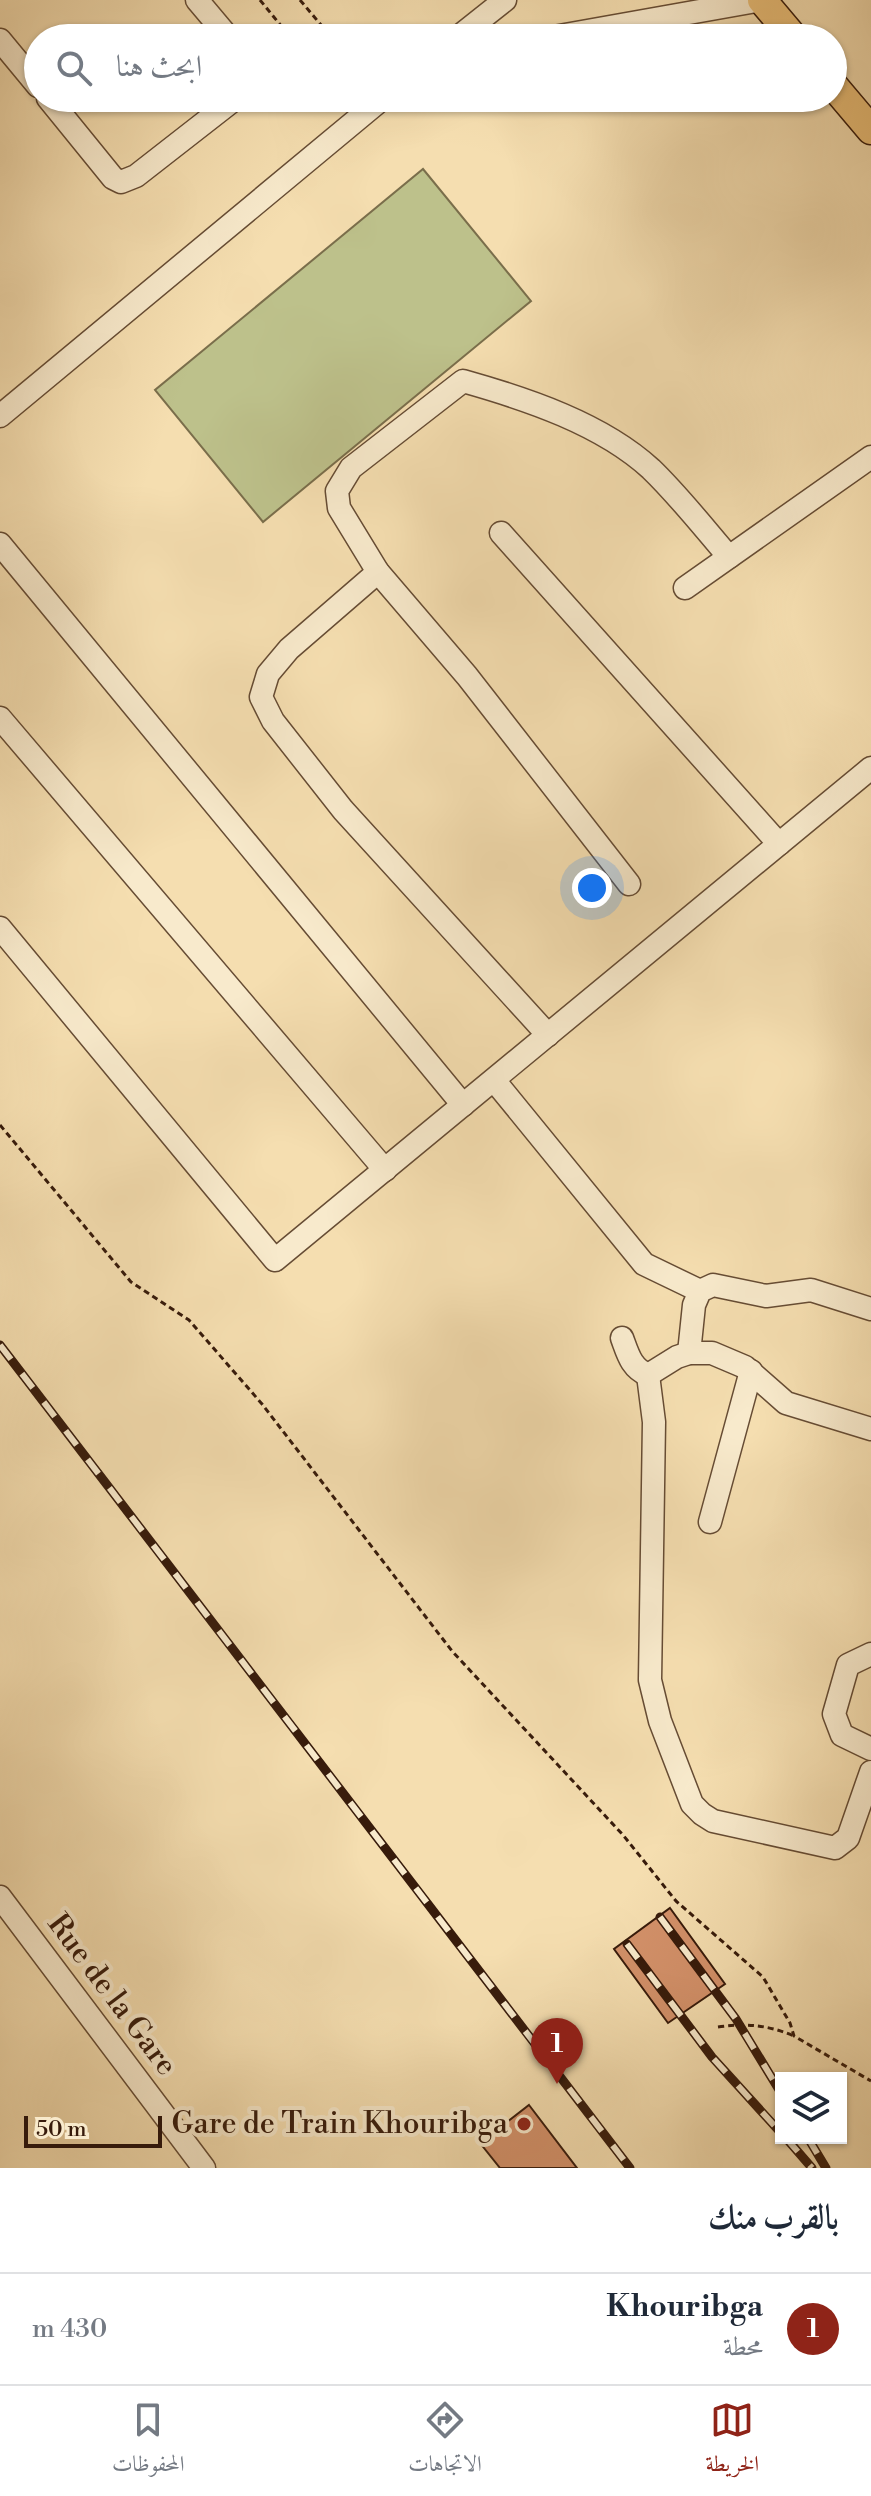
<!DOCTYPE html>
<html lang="ar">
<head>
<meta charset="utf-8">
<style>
	:root { --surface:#fff; --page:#f2f2f3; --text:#1f2937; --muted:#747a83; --line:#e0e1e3; --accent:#8f2418 }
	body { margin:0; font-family:"Libre Bodoni",Amiri,serif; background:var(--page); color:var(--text); direction:rtl }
	.controls { position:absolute; right:24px; bottom:24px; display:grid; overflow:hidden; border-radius:0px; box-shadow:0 2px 6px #0004 }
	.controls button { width:72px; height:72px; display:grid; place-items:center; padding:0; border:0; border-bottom:2px solid var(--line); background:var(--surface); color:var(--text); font:40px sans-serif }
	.scale { position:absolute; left:24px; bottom:20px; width:138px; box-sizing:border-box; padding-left:8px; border:4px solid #371b0b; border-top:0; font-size:22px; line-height:28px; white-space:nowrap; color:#371b0b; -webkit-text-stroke:6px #f8eacc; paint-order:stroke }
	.you { position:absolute; left:592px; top:888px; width:28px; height:28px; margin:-20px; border:6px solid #fff; border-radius:50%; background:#1a73e8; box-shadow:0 0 0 12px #1a73e833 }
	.badge { display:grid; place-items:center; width:52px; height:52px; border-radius:50%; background:var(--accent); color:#fff; font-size:26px; font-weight:700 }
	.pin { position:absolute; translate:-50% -66px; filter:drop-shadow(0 2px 4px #0008) }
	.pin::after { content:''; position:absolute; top:42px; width:28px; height:24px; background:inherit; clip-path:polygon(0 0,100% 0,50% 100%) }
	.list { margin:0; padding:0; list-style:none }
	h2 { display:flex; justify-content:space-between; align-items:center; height:104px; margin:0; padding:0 32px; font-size:34px }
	h2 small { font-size:26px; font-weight:400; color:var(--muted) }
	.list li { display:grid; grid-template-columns:52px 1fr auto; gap:24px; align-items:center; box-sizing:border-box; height:112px; padding:0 32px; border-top:2px solid var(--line) }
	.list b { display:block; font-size:30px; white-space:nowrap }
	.list p { margin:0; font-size:26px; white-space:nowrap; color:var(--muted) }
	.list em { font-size:26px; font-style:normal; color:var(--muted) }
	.icon { flex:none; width:44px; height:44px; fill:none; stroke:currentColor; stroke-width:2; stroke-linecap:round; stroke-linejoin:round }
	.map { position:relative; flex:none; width:871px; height:2168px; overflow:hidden; direction:ltr }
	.search { position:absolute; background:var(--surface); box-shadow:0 2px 6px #0004; left:24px; right:24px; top:24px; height:88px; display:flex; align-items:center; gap:20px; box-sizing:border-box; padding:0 28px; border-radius:44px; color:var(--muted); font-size:30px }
	.sheet { height:216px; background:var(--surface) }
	nav { display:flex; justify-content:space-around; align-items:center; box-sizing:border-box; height:112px; border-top:2px solid var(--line); background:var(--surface); font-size:22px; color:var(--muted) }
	nav a { display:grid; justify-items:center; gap:4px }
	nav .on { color:var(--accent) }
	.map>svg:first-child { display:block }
	.green { fill:#bdc18b; stroke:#7a6e4b; stroke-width:2 }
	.building { fill:#d3916a; stroke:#371b0b; stroke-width:2 }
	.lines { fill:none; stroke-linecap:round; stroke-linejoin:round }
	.minor-casing { stroke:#664c34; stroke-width:25 }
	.major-casing { stroke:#371b0b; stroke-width:31 }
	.path { stroke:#371b0b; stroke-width:3; stroke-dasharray:6 4; stroke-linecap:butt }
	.minor { stroke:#f8eacc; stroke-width:22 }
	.major { stroke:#eabf78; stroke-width:28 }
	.rail-casing { stroke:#371b0b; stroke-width:9 }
	.rail { stroke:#f8eacc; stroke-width:6; stroke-dasharray:18; stroke-linecap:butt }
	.poi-dot { fill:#8f2418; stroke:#f8eacc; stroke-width:3 }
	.labels { text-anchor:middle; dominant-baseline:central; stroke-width:8; stroke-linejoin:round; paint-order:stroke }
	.street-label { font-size:30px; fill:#371b0b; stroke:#f8eacc }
	.poi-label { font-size:30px; fill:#371b0b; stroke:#f8eacc; text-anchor:end }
</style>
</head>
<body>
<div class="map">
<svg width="871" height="2168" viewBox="0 0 871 2168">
	<rect width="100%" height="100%" fill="#f5deb0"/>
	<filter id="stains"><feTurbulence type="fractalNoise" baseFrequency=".0025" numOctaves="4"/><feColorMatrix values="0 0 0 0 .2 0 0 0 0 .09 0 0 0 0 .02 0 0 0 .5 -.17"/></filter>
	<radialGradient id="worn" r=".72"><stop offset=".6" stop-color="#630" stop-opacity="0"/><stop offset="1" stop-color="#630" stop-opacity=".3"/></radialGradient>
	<polygon class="green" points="423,169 531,301 263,522 155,390"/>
	<g class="building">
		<polygon points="670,1908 725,1984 668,2023 614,1949"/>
		<polygon points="529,2105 577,2168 500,2168 480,2143"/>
	</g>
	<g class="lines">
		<g class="minor-casing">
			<g id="minor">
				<polyline points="197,0 229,38"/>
				<polyline points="457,38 505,0"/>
				<polyline points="548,38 762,0"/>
				<polyline points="0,40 38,86"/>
				<polyline points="48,98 113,178 121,182 136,176 236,98"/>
				<polyline points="0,416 383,98"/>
				<polyline points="501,533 779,844"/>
				<polyline points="0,544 463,1105"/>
				<polyline points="378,572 289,649 268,674 261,697 273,721 343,810 548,1035"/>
				<polyline points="685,588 871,457"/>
				<polyline points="0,718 385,1170"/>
				<path d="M629 884 467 676 378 572 339 508 337 491 351 468 463 381C527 399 602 424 651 469 679 496 704 528 729 557"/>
				<polyline points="0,928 275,1260 871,768"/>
				<polyline points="498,1085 644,1264 700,1291"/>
				<path d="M622 1338C628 1354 631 1368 648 1375"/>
				<polyline points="689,1353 694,1305 700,1291 713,1285 766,1296 811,1290 871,1309"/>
				<polyline points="648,1375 654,1422 650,1680 660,1721 692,1804 702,1814 713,1821 835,1848 848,1838 871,1772"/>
				<polyline points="648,1375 677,1357 689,1353 712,1353 745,1367 786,1403 871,1429"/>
				<polyline points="710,1522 751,1371"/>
				<polyline points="871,1654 848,1665 834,1714 842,1735 871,1749"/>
				<polyline points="0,1897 204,2168"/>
			</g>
		</g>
		<g class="major-casing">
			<g id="major">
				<polyline points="762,0 794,38"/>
				<polyline points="833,85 871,130"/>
			</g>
		</g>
		<g class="path">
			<polyline points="260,0 291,38"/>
			<polyline points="300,0 332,38"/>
			<polyline points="0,1125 131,1282 189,1320 262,1404 452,1651 623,1835 676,1901 763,1977 790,2023 794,2036 871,2081"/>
			<path d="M718 2027C746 2023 768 2025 794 2036"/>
		</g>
		<use href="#minor" class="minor"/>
		<use href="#major" class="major"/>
		<g class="rail-casing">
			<g id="rail">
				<polyline points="0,1345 630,2168"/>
				<polyline points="660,1917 736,2019 781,2093"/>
				<polyline points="627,1944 712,2057 781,2133"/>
				<polyline points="786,2138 812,2168"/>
				<polyline points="808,2138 826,2168"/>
			</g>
		</g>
		<use href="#rail" class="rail"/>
	</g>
	<circle class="poi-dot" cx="524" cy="2124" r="8"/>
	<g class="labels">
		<g class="street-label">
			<text transform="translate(112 1995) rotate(53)">Rue de la Gare</text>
		</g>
		<g class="poi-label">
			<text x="508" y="2124">Gare de Train Khouribga</text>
		</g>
	</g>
	<rect width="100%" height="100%" filter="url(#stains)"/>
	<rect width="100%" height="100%" fill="url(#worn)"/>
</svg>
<div class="controls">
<button><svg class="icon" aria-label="layers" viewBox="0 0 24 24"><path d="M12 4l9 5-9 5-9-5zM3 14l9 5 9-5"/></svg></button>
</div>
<div class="scale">50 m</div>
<div class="you"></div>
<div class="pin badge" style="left:557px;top:2084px">1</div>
<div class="search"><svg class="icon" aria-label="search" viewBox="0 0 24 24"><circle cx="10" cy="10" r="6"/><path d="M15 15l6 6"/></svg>ابحث هنا</div>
</div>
<section class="sheet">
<h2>بالقرب منك<small></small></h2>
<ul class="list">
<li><span class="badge">1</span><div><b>Khouribga</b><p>محطة</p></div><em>430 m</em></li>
</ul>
</section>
<nav>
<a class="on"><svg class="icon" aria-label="map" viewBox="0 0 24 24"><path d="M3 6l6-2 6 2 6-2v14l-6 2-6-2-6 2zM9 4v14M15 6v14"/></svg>الخريطة</a>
<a><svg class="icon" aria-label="directions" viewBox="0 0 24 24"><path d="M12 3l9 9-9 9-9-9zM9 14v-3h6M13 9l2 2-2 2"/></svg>الاتجاهات</a>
<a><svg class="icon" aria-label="saved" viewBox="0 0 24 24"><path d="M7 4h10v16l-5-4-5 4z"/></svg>المحفوظات</a>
</nav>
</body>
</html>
